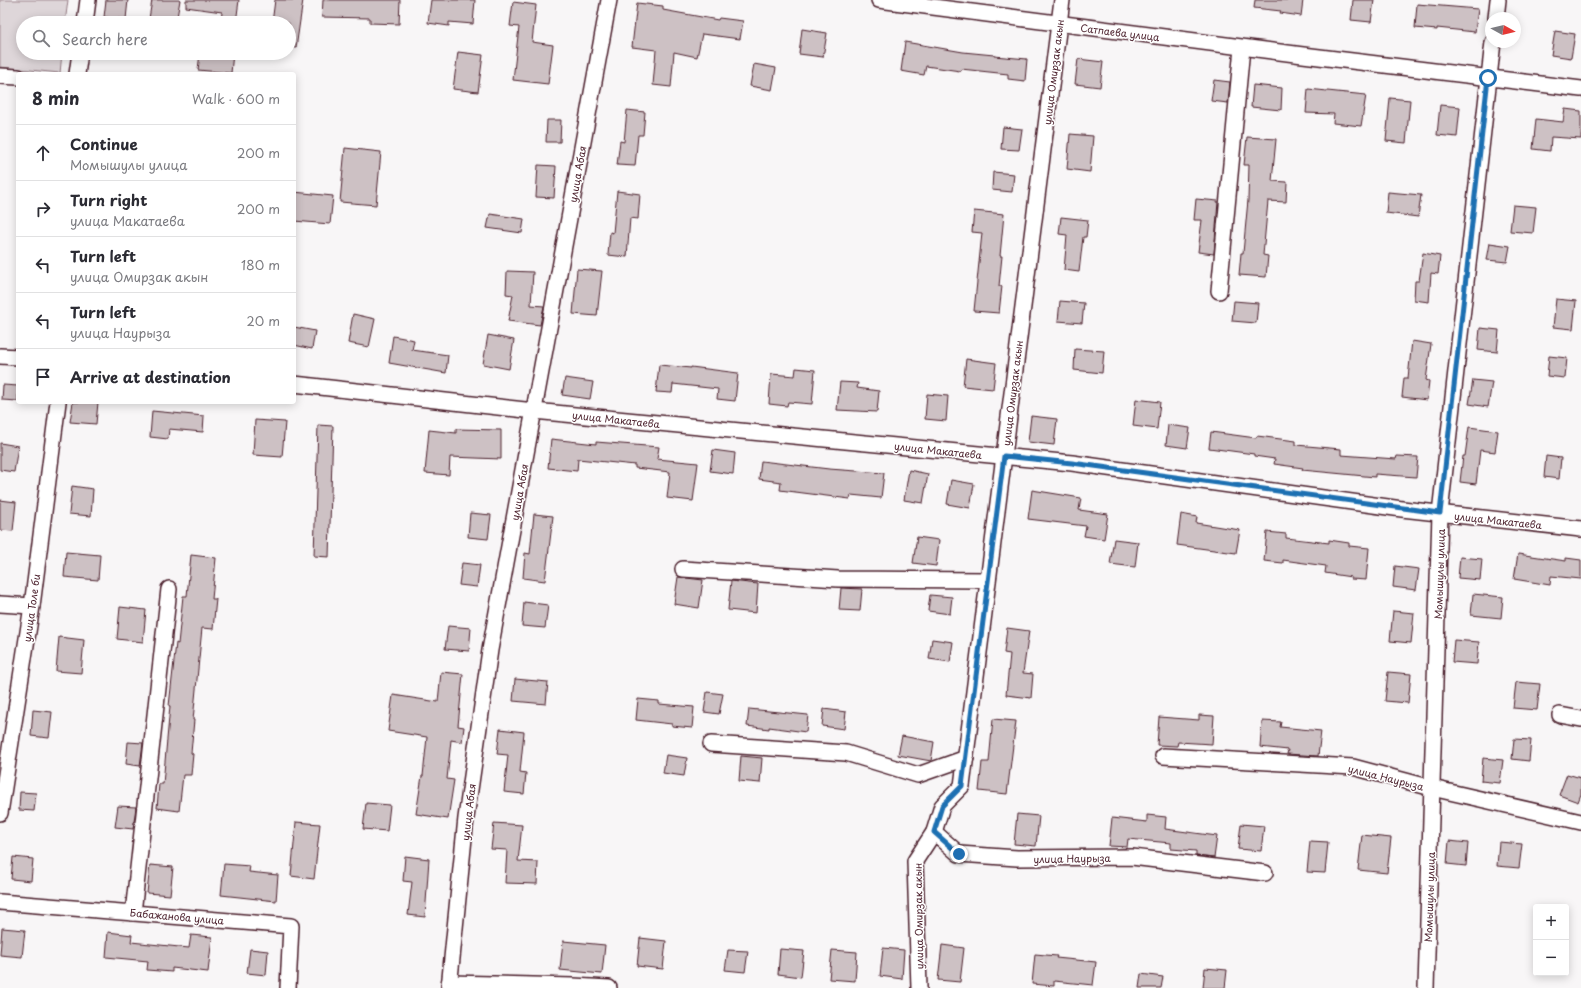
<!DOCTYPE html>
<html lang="en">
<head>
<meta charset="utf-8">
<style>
	:root { --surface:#fff; --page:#f7f7f7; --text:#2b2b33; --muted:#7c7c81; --line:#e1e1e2 }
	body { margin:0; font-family:"Playpen Sans",sans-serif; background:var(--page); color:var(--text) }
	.controls { position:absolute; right:12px; bottom:12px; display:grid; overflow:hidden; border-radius:4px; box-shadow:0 2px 10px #0003 }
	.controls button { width:36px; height:36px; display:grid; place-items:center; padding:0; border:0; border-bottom:1px solid var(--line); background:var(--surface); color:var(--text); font:20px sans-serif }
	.compass { position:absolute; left:1485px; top:12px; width:36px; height:36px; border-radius:50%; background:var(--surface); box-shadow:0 2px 10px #0003; rotate:98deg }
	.stop { position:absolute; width:12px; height:12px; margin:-9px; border:3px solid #1f6fb2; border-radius:50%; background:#fff }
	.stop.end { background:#1f6fb2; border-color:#fff; box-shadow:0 1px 4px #0008 }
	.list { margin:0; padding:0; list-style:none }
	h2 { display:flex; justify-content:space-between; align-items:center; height:52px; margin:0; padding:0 16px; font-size:17px }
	h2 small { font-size:13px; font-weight:400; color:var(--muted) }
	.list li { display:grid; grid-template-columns:26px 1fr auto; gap:12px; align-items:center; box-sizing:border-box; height:56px; padding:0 16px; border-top:1px solid var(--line) }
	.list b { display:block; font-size:15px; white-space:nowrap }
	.list p { margin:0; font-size:13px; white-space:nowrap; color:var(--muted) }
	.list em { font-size:13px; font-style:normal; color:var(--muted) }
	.icon { flex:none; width:22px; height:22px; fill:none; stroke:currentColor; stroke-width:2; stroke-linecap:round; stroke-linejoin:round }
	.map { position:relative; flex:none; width:1581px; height:988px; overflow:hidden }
	.search { position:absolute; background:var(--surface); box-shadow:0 2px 10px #0003; left:16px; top:16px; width:280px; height:44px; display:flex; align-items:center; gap:10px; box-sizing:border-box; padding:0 14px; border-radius:22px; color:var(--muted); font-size:15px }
	.panel { position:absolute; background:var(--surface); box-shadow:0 2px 10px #0003; left:16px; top:72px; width:280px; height:332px; border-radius:4px }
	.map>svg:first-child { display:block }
	.park { fill:#ded6d9; stroke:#947a82 }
	.building { fill:#cdc1c4; stroke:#4a1f2b }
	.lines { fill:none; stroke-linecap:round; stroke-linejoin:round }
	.minor-casing { stroke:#4a1f2b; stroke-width:18 }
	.minor { stroke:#fff; stroke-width:15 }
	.route { stroke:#1f6fb2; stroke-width:5 }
	.labels { text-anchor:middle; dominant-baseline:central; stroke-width:3; stroke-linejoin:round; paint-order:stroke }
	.street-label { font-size:10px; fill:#4a1f2b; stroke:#fff }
</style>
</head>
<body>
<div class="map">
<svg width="1581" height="988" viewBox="0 0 1581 988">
	<rect width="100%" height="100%" fill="#f8f6f7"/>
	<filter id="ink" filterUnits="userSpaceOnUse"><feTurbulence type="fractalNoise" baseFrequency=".025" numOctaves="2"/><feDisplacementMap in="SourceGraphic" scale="8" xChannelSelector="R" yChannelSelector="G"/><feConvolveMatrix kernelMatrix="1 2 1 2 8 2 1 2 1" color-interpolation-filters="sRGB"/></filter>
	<g filter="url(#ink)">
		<polygon class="park" points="0,0 68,0 65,23 23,23 23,53 62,53 60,73 0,67"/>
		<g class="building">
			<polygon points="106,0 128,0 126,19 104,17"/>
			<polygon points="152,0 180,0 176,23 149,19"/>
			<polygon points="186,0 239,0 236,23 221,23 222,12 186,7"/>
			<polygon points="275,0 303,0 296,48 289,47 289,23 272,23"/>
			<polygon points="323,0 400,0 399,24 370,23 370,18 322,17"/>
			<polygon points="431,0 475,0 473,24 449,22 449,26 428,23"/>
			<polygon points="1255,0 1303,0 1301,16 1280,13 1281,11 1254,8"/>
			<polygon points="1353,0 1374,0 1371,22 1351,20"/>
			<polygon points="513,2 536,5 532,42 553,45 548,84 513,80 519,27 510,26"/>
			<polygon points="637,3 663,6 663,10 718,20 719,18 743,21 740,39 702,34 697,57 674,52 671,87 653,85 656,50 632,47"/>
			<polygon points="1417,4 1478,9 1475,32 1437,28 1437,30 1415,28"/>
			<polygon points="802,29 827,33 823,57 799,54"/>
			<polygon points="1555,31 1575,34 1571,58 1551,55"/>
			<polygon points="905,42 963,52 994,55 994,56 1027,59 1025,81 1008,79 1008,74 961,69 960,71 926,66 924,75 901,71"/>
			<polygon points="458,52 483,55 478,92 453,89"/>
			<polygon points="200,53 233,53 231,73 198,70"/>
			<polygon points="1078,59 1103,62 1100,87 1075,84"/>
			<polygon points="754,64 776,68 772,90 750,86"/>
			<polygon points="1214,80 1230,82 1228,103 1211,101"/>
			<polygon points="1253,85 1282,88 1281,110 1251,107"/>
			<polygon points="1308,89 1366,95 1361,126 1333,123 1334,114 1306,113"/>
			<polygon points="1390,98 1410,100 1406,143 1386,141"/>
			<polygon points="1440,105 1460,107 1457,137 1437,135"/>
			<polygon points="1565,109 1581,111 1581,139 1551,137 1550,151 1533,149 1536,119 1563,122"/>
			<polygon points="627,110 645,112 643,135 638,135 635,166 617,165 620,141 624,142"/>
			<polygon points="547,120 561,120 560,142 546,142"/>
			<polygon points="1003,127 1022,129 1019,150 1001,149"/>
			<polygon points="1070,134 1093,136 1090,172 1067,169"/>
			<polygon points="1247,137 1276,139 1272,181 1287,182 1286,202 1268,201 1263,255 1268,256 1266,277 1239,275 1241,253 1243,253 1248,200 1249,165 1244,165"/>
			<polygon points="345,148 381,152 376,205 340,202"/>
			<polygon points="538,165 556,166 554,198 536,197"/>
			<polygon points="993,172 1014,174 1012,192 992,190"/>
			<polygon points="617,191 640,194 638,219 630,218 627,257 608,255 610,232 613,233"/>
			<polygon points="294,192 333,196 330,224 294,221"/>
			<polygon points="1388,192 1421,195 1418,217 1386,213"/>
			<polygon points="1196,199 1218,201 1214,254 1198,252 1202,220 1194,220"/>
			<polygon points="1513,205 1536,207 1533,233 1510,231"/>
			<polygon points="974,211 1004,214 1000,256 1002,256 999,286 1002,286 999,313 974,311 982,233 972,232"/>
			<polygon points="490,214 524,219 522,233 487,228"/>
			<polygon points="1061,217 1088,220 1086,237 1083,237 1079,272 1064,270 1067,235 1059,234"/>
			<polygon points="1490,243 1510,246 1507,262 1487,260"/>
			<polygon points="1423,253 1440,256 1438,274 1431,273 1429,302 1414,300 1415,281 1419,281"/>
			<polygon points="577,269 602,271 597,316 573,314"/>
			<polygon points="507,271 533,272 531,305 544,306 540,325 508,321 513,295 506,294"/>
			<polygon points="1556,299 1576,301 1573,329 1553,327"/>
			<polygon points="1060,301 1084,303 1082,323 1058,321"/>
			<polygon points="1234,301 1258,303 1256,323 1232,321"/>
			<polygon points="353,314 375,319 369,347 348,343"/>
			<polygon points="294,327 315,331 312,349 294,345"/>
			<polygon points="1480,328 1499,330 1497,352 1478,350"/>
			<polygon points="488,335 514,340 509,369 483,364"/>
			<polygon points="393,336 414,340 412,350 448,355 446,373 389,363"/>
			<polygon points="1412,341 1431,344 1426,380 1429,381 1427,400 1402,397 1404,378 1408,378"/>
			<polygon points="1075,349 1104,351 1102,373 1074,370"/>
			<polygon points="1549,356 1567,358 1565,378 1547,376"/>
			<polygon points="966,359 996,363 993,389 963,386"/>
			<polygon points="659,365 691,368 691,367 738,373 735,401 717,399 718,389 673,384 672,393 656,392"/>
			<polygon points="796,368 815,370 812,404 788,402 787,406 769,404 771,374 795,376"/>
			<polygon points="565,378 593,382 590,399 562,395"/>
			<polygon points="1473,380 1492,382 1488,407 1469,404"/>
			<polygon points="840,382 858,383 857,388 879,391 877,412 837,410"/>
			<polygon points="3,385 18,386 18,401 2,400"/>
			<polygon points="927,394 948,396 946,421 925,419"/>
			<polygon points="1136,399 1160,402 1157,429 1133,426"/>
			<polygon points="73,402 98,402 96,424 70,422"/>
			<polygon points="152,411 204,416 203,432 169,429 168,439 150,437"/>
			<polygon points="1031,416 1057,419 1054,445 1028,442"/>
			<polygon points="255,420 285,422 282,457 253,455"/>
			<polygon points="318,425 333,426 329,557 314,556"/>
			<polygon points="1168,425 1190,428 1187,448 1166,445"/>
			<polygon points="1469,427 1498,431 1495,452 1480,450 1476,484 1460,482 1463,456 1465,456"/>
			<polygon points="456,429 501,430 501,459 450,457 449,475 425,473 429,430 456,433"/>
			<polygon points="1211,432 1256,438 1257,436 1296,441 1296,445 1341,449 1341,455 1396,459 1397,456 1418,457 1416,477 1375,474 1375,477 1302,470 1303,468 1274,464 1275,459 1254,456 1254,454 1209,448"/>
			<polygon points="551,439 596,444 596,442 659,447 657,459 698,463 693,501 667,498 670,472 635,468 635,465 578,459 577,471 548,468"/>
			<polygon points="0,443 18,446 14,472 0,470"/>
			<polygon points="713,450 735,453 733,474 710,471"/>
			<polygon points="1546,456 1561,458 1559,479 1544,477"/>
			<polygon points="761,461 829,469 884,473 881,498 851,495 850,499 780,490 781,482 759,479"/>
			<polygon points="909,470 928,474 923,503 904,500"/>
			<polygon points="951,480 974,484 970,508 947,504"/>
			<polygon points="72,486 93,489 91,516 69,514"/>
			<polygon points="1032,490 1081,498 1079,510 1108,514 1104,539 1084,536 1086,526 1028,519"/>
			<polygon points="0,500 16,502 13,531 0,530"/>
			<polygon points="470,513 491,515 488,539 468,537"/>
			<polygon points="534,514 553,516 545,581 523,578 525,553 530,554"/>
			<polygon points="1181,514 1197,517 1196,523 1240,530 1236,553 1177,545"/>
			<polygon points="1267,532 1286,534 1286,538 1329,543 1329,540 1349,543 1349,546 1369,548 1366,580 1351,579 1351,577 1325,573 1326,566 1283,560 1283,563 1264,561"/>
			<polygon points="917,537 939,540 936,566 913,563"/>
			<polygon points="1114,539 1138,542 1135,567 1110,564"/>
			<polygon points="66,552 100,555 98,580 64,577"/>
			<polygon points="1518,554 1566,561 1566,558 1581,560 1581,579 1551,576 1550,585 1514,579"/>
			<polygon points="191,555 216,558 212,599 216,599 213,629 202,628 193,720 194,720 191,753 193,754 191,775 183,775 179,811 157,808 159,784 163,784 170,706 169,706 176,643 178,644 183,596 187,596"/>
			<polygon points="1460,557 1482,559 1480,580 1458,578"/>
			<polygon points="462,563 480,565 477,587 459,585"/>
			<polygon points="1395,566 1419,569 1416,590 1393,587"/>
			<polygon points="678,577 703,580 699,608 674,604"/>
			<polygon points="731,581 758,584 756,613 728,610"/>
			<polygon points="841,588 862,589 860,611 839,610"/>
			<polygon points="1473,594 1503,597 1501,618 1471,615"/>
			<polygon points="930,595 952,597 950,614 928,611"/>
			<polygon points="524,602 548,605 545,628 522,626"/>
			<polygon points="120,607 146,610 143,642 117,639"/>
			<polygon points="1393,611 1414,613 1411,643 1390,641"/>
			<polygon points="448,626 471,628 469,651 445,649"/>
			<polygon points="1007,628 1029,631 1023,673 1033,674 1031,698 1006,695 1010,654 1004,653"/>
			<polygon points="59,637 84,640 81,673 56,671"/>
			<polygon points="932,639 953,642 950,662 929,659"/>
			<polygon points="1454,640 1479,642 1477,664 1452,662"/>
			<polygon points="441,672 463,674 458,726 464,727 462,742 451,740 447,779 454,780 448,819 416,814 422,776 423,776 427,737 388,731 393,695 438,702"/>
			<polygon points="1388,672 1411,674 1408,703 1385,701"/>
			<polygon points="515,679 548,682 546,704 513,701"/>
			<polygon points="1516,682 1540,684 1537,710 1513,708"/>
			<polygon points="707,692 723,694 719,714 704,712"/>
			<polygon points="638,699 659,701 659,704 694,707 692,728 672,726 672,724 636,720"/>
			<polygon points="749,709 808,715 806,732 769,727 769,729 747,726"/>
			<polygon points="824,709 846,712 844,729 822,726"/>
			<polygon points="33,710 52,712 49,738 31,736"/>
			<polygon points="1199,715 1214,716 1212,744 1178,742 1177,746 1157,745 1159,717 1199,720"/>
			<polygon points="993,719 1016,721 1007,794 979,791 982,762 989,762"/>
			<polygon points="1262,721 1281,722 1280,727 1321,731 1318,756 1287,754 1288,750 1260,747"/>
			<polygon points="500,729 524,732 520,772 526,773 524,794 504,792 508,755 497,754"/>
			<polygon points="902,736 934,742 931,761 898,755"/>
			<polygon points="1514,739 1531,740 1529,761 1512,759"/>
			<polygon points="128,742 143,743 140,766 126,764"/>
			<polygon points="666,755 687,758 684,776 663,773"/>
			<polygon points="741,756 762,758 760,783 739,781"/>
			<polygon points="1483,758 1503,760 1500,783 1481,781"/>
			<polygon points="1567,774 1581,778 1581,794 1578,802 1559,795"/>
			<polygon points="20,792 36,793 34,811 19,810"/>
			<polygon points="366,803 390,805 387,831 363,829"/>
			<polygon points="118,806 136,807 133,829 115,827"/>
			<polygon points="1017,814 1039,816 1036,846 1014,844"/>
			<polygon points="1147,815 1166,817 1165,829 1217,836 1214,858 1196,856 1196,851 1171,849 1171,843 1128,839 1127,847 1109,846 1112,818 1147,822"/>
			<polygon points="296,822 320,824 314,879 291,876"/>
			<polygon points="494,823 522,825 518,861 538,862 537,884 505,883 507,850 491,849"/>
			<polygon points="1241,824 1264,826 1261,851 1238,849"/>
			<polygon points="1362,835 1391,838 1387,873 1358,870"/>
			<polygon points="1310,841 1328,842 1325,873 1307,872"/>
			<polygon points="1449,841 1468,843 1466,866 1447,864"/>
			<polygon points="1499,842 1522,844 1519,868 1497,866"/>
			<polygon points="405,856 429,859 425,917 408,915 412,882 403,881"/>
			<polygon points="13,857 33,859 31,881 11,879"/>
			<polygon points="224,864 250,866 249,872 278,875 276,901 221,895"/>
			<polygon points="150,865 173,867 170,895 147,893"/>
			<polygon points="2,928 25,930 22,957 0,955"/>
			<polygon points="108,932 132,935 131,942 189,948 191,935 212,937 208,972 172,968 172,972 147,970 148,961 106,957"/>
			<polygon points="640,938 666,941 663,969 637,966"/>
			<polygon points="563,941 605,945 602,974 560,970"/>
			<polygon points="942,945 964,948 960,982 938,980"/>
			<polygon points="883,948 904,950 902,979 880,976"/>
			<polygon points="250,949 268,951 266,975 247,973"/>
			<polygon points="780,949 804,951 801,977 778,974"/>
			<polygon points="728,950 748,951 745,972 725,970"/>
			<polygon points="832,950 857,952 855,981 829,979"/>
			<polygon points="1035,954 1057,956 1056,958 1096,962 1093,985 1054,981 1054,986 1032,984"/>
			<polygon points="1205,968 1227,970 1225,988 1203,988"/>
			<polygon points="1141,974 1163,977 1161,988 1139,988"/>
		</g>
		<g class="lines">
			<g class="minor-casing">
				<g id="minor">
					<polyline points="879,0 1303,55 1581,89"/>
					<polyline points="1496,18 1498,0"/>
					<polyline points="85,23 88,0"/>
					<polyline points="77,74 80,53"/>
					<polyline points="0,76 18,77"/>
					<polyline points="1219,291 1242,48"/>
					<polyline points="0,356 18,357"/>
					<polyline points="294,384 534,411 1072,463 1402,509 1581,529"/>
					<polyline points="683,569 838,579 988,580"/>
					<polyline points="0,604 32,606"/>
					<polyline points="1560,715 1581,719"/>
					<polyline points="711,744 846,753 918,775 966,758"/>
					<polyline points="1163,756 1353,767 1432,788 1581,822"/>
					<polyline points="0,813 32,606 58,402"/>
					<polyline points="934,832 959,854 1017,858 1132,857 1265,873"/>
					<polyline points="0,902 291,926 288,988"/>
					<polyline points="133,913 169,589"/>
					<polyline points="449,983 573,986 609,988"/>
					<polyline points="449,988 466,818 490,650 609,0"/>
					<polyline points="919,988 915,861 934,832 942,806 962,786 1062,0"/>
					<polyline points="1426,988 1440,513 1493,42"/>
				</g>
			</g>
			<use href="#minor" class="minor"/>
		</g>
	</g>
	<g class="lines" filter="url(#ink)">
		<polyline class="route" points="959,854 934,832 942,806 962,786 1004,456 1072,463 1440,513 1488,78"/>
	</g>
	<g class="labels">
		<g class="street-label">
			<text transform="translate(1120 32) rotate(7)">Сатпаева улица</text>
			<text transform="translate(1053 72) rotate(-83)">улица Омирзак акын</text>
			<text transform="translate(577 174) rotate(-80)">улица Абая</text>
			<text transform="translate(1012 393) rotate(-83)">улица Омирзак акын</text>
			<text transform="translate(616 419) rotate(6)">улица Макатаева</text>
			<text transform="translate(938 450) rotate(6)">улица Макатаева</text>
			<text transform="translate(519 492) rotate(-80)">улица Абая</text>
			<text transform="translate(1498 520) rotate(6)">улица Макатаева</text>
			<text transform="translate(1439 574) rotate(-88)">Момышулы улица</text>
			<text transform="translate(31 608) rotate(-82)">улица Толе би</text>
			<text transform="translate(1386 777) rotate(14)">улица Наурыза</text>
			<text transform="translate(468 812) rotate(-83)">улица Абая</text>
			<text transform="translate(1072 858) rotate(-1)">улица Наурыза</text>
			<text transform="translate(1429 897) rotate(-88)">Момышулы улица</text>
			<text transform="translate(177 916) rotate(5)">Бабажанова улица</text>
			<text transform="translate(918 916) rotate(-91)">улица Омирзак акын</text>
		</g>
	</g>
</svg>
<div class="controls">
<button>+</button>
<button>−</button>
</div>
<svg class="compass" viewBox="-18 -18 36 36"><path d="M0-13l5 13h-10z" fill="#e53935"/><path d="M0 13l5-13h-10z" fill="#7c7c81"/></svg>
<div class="stop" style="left:1488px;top:78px"></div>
<div class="stop end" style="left:959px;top:854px"></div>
<div class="search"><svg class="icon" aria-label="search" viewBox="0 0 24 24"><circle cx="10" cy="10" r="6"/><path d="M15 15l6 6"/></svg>Search here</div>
<section class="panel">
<h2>8 min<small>Walk · 600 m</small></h2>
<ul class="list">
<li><svg class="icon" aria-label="ahead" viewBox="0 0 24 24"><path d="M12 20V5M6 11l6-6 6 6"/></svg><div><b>Continue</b><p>Момышулы улица</p></div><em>200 m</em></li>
<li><svg class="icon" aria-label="right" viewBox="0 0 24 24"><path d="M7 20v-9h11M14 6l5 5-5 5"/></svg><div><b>Turn right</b><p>улица Макатаева</p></div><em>200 m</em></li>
<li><svg class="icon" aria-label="left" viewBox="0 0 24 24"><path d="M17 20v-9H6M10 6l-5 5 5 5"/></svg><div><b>Turn left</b><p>улица Омирзак акын</p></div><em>180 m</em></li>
<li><svg class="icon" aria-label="left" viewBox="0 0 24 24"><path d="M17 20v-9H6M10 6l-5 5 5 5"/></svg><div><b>Turn left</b><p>улица Наурыза</p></div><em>20 m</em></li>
<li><svg class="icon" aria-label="arrive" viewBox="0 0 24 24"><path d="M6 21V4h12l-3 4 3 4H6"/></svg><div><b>Arrive at destination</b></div></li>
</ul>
</section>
</div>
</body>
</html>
